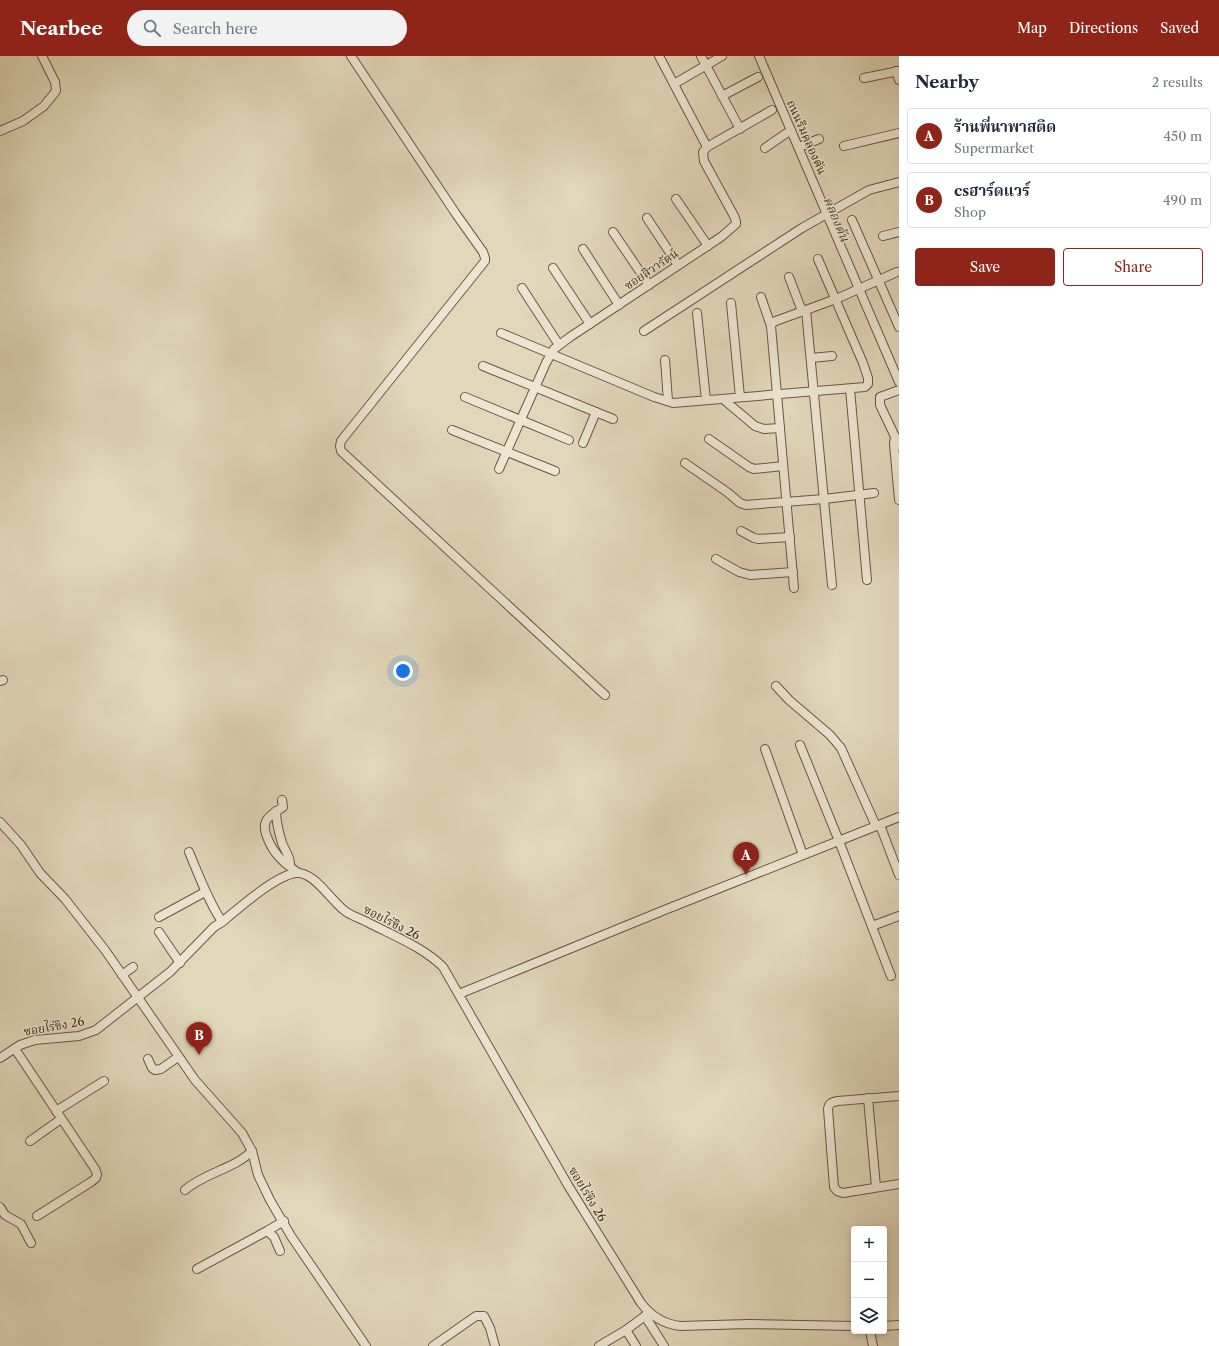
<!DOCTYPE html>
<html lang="en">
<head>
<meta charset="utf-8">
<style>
	:root { --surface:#fff; --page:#f2f2f3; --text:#1f2937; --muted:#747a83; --line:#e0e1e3; --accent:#8f2418 }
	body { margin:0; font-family:"Libre Caslon Text","Noto Serif Thai",serif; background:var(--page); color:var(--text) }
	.controls { position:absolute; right:12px; bottom:12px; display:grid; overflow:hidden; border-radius:4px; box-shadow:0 2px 6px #0003 }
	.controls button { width:36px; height:36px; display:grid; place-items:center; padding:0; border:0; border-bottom:1px solid var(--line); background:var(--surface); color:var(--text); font:20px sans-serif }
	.you { position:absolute; left:403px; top:615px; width:14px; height:14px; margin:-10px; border:3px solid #fff; border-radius:50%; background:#1a73e8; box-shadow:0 0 0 6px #1a73e833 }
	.badge { display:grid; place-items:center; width:26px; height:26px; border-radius:50%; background:var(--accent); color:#fff; font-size:13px; font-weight:700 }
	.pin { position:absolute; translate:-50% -33px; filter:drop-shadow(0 1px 2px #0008) }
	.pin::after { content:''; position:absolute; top:21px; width:14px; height:12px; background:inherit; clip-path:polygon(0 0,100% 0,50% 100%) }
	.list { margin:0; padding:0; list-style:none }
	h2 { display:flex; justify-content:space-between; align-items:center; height:52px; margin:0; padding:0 16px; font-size:17px }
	h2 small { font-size:13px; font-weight:400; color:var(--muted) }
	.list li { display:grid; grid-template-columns:26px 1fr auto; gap:12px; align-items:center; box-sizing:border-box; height:56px; margin:0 8px 8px; padding:0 8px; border:1px solid var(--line); border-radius:4px }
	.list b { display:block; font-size:15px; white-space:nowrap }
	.list p { margin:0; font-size:13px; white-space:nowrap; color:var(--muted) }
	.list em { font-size:13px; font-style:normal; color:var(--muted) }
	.actions { display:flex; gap:8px; padding:12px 16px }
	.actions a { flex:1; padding:9px 0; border:1px solid var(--accent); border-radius:4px; text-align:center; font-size:14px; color:var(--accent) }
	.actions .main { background:var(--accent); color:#fff }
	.icon { flex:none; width:22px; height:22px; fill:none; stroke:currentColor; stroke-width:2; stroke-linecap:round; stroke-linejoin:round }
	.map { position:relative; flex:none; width:899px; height:1290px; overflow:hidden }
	header { display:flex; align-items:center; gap:24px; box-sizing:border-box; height:56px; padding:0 20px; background:var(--accent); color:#fff }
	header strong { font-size:19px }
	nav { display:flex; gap:22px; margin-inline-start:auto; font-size:14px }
	.search { width:280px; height:36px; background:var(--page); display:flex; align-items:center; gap:10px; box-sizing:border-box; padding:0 14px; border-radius:22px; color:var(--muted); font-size:15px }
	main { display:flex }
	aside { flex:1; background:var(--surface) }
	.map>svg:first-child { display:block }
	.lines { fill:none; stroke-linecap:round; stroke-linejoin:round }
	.minor-casing { stroke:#69593e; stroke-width:10 }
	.minor { stroke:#ece5d2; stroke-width:8 }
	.labels { text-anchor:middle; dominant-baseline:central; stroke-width:3; stroke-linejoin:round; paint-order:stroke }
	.street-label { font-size:12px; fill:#412f15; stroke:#ece5d2 }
	.water-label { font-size:13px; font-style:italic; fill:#534a36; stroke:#ece5d2 }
</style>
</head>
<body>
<header>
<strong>Nearbee</strong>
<div class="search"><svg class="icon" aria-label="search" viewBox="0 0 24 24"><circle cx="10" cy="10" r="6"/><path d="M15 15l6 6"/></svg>Search here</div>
<nav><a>Map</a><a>Directions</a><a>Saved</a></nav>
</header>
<main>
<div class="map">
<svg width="899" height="1290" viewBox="0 0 899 1290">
	<rect width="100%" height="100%" fill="#e1d7ba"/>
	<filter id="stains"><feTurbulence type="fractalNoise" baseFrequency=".005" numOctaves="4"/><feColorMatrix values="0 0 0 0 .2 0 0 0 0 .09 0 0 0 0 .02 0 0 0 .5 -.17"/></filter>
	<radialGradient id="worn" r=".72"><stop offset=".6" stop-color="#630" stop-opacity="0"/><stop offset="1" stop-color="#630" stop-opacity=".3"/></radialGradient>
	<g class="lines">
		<g class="minor-casing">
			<g id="minor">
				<polyline points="351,0 456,158 483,196 485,202 485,205 341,385 340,390 341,395 605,639"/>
				<polyline points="659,0 707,91"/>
				<polyline points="701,0 740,73"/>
				<polyline points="759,0 899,326"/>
				<polyline points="896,15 899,24"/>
				<polyline points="864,22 899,15"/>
				<polyline points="674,28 722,0"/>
				<polyline points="722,40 758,21"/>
				<polyline points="0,75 23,65 44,50 56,35 55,26 42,0"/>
				<polyline points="844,90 899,77"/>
				<polyline points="799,91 819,83"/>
				<polyline points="765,92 791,74"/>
				<polyline points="676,143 708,190"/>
				<polyline points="647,162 678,209"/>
				<polyline points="852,164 899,271"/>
				<polyline points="613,176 649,229"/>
				<polyline points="883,180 899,176"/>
				<polyline points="583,193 619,249"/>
				<polyline points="553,212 590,268"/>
				<polyline points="789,221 802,255"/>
				<polyline points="522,232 559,289"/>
				<polyline points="761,241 771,270 794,532"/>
				<polyline points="731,247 740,341"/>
				<polyline points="806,254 832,529"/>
				<polyline points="697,257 706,344"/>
				<polyline points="771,270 773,266 836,243 897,216"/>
				<polyline points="644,275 802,172 869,134 899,126"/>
				<polyline points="501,277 654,341 673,347 865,331 868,328 868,322 863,307 818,203"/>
				<polyline points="811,302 832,300"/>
				<polyline points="665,304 668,345"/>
				<polyline points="483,310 613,363"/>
				<polyline points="850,333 867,524"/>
				<polyline points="899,334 880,341 880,349 899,389"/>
				<polyline points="465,341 569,384"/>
				<polyline points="723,343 755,370 764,373 780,372"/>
				<polyline points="452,374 555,415"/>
				<polyline points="895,381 894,388 899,444"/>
				<polyline points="709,383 749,411 754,413 783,410"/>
				<polyline points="583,387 596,356"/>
				<polyline points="685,407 727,436 740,447 746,449 824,443 874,437"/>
				<polyline points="499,413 546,307 554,293 570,281 721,181 736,168 736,165 734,160 704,105 703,96 707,91 772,54"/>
				<polyline points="741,475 754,482 758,483 790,481"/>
				<polyline points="716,503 739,516 750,519 793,516"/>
				<polyline points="0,625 3,624"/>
				<polyline points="776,630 789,644 830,679 841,692 876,770"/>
				<polyline points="800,689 839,785 891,920"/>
				<polyline points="765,693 803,799"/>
				<path d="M282 744 283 751C277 755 269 759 266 765 261 775 273 795 280 802 285 808 292 812 297 816"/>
				<path d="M276 755C276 766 279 777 282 787 285 795 291 801 290 810"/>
				<polyline points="0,766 21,789 40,817 65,843 105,894 195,1024 242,1077 252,1095 258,1119 270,1144 291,1180 366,1290"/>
				<polyline points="880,769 899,819"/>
				<path d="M189 796C200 822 207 842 222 866"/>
				<polyline points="159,861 205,836"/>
				<polyline points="872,870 899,860"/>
				<polyline points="159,876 180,907"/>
				<polyline points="122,919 133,911"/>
				<polyline points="459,938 667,853 899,761"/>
				<polyline points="15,993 95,1113 97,1118 96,1122 91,1126 37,1160"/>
				<path d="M0 1002 20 989 35 984 79 980 96 974 170 916 214 871 222 866C239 852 276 819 296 817 314 815 331 845 345 855 351 860 360 862 367 866 392 879 423 891 443 911L569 1131 641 1247C651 1260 664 1268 680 1270L749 1268 854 1270"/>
				<polyline points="148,1003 152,1012 155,1014 161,1013 178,1001"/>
				<path d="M899 1040 838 1045C832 1046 829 1047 828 1053L834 1131 837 1135 843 1137 899 1128"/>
				<polyline points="868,1042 876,1131"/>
				<polyline points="56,1055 104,1025"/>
				<polyline points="30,1085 61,1063"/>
				<path d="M185 1134C204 1117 234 1113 252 1095"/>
				<polyline points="0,1151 5,1159 21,1168 31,1187"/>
				<polyline points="267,1175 274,1181 280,1195"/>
				<polyline points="197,1213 267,1175 284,1165"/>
				<polyline points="645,1260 664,1290"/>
				<polyline points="884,1270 899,1269"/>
				<polyline points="626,1274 636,1290"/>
				<polyline points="870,1275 873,1290"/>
				<polyline points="433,1290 476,1260 484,1260 490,1272 495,1290"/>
				<polyline points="599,1290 626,1274 649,1257"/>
			</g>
		</g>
		<use href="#minor" class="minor"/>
	</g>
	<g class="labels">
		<g class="street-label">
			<text transform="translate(807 81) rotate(66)">ถนนริมคลองตัน</text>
			<text transform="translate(651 213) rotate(-34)">ซอยสิวารัตน์</text>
			<text transform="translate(392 866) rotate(27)">ซอยไร่ขิง 26</text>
			<text transform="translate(54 970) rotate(-10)">ซอยไร่ขิง 26</text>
			<text transform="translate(588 1138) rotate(59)">ซอยไร่ขิง 26</text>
		</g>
		<g class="water-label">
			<text transform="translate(837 163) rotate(67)">คลองตัน</text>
		</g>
	</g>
	<rect width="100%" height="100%" filter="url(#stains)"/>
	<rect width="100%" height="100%" fill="url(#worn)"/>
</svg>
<div class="controls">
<button>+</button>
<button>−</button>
<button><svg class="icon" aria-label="layers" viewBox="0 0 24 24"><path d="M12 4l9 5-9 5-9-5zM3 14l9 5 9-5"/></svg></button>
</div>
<div class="you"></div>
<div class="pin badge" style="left:746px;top:819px">A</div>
<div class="pin badge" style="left:199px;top:999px">B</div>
</div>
<aside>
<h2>Nearby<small>2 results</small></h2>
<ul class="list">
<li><span class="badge">A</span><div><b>ร้านพี่นาพาสติด</b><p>Supermarket</p></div><em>450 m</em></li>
<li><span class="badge">B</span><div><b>csฮาร์ดแวร์</b><p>Shop</p></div><em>490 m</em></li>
</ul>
<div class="actions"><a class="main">Save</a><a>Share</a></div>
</aside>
</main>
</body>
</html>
